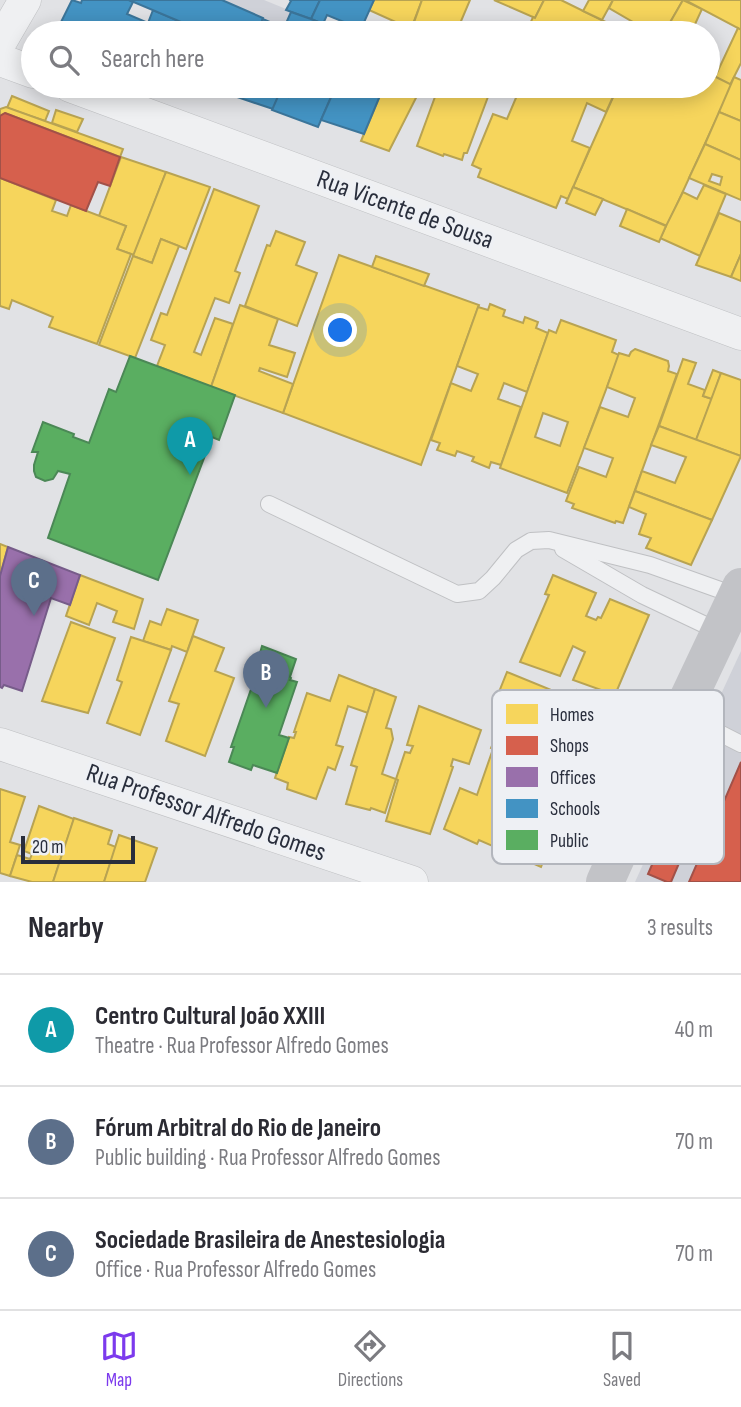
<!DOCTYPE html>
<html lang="en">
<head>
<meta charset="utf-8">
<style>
	:root { --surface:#fff; --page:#f2f2f3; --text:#2b2b33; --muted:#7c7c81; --line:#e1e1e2; --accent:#7c3aed }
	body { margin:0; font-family:"Sofia Sans Condensed",sans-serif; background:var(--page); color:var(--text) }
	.scale { position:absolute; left:21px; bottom:18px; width:114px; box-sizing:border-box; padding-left:7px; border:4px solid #292e3c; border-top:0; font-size:19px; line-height:24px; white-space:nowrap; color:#292e3c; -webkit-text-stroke:5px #eef0f4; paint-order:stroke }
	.you { position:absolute; left:341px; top:331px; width:24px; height:24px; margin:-18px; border:5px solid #fff; border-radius:50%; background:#1a73e8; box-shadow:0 0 0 10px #1a73e833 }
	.badge { display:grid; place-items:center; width:46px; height:46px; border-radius:50%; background:var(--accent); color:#fff; font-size:23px; font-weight:700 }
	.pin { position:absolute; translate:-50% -58px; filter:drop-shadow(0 2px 4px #0008) }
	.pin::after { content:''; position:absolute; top:37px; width:24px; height:21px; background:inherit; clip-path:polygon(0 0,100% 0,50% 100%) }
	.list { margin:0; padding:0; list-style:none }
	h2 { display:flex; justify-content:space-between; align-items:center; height:91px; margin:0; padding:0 28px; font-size:30px }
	h2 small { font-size:23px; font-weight:400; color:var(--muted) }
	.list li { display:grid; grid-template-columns:46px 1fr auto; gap:21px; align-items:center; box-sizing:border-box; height:112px; padding:0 28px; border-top:2px solid var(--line) }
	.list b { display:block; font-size:26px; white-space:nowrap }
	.list p { margin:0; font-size:23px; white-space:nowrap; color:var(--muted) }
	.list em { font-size:23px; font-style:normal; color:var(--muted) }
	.icon { flex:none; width:38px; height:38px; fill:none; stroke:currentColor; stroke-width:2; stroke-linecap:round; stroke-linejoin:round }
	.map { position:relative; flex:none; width:741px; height:882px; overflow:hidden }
	.search { position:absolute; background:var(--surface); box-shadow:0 4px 18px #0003; left:21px; right:21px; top:21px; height:77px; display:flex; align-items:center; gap:18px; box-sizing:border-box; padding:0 24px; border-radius:38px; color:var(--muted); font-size:26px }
	.sheet { height:427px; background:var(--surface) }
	nav { display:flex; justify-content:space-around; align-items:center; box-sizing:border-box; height:98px; border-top:2px solid var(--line); background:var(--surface); font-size:19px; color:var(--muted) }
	nav a { display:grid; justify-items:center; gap:4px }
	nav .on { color:var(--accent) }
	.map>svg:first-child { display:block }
	.built { fill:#cfd1d8 }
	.homes { fill:#f6d55c; stroke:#b8a352; stroke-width:2; fill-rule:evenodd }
	.shops { fill:#d6604d; stroke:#a25148; stroke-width:2 }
	.offices { fill:#9970ab; stroke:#775c8a; stroke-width:2 }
	.schools { fill:#4393c3; stroke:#3b759a; stroke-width:2 }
	.public { fill:#5aae61; stroke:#4b8856; stroke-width:2 }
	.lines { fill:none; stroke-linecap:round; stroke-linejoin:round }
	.lane-casing { stroke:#bfc0c3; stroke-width:18 }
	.street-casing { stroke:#bfc0c3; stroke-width:33 }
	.lane { stroke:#eff0f2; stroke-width:16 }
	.street { stroke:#eff0f2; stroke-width:32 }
	.secondary { stroke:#c2c3c7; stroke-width:38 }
	.labels { text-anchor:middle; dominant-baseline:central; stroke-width:7; stroke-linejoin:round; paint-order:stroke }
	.street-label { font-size:26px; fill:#292e3c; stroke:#eef0f4 }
	.key { fill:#eef0f4; stroke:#b3b6bd; stroke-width:2 }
	.key-label { font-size:19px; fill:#292e3c }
</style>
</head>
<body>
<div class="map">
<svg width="741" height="882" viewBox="0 0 741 882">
	<rect width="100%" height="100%" fill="#e1e2e5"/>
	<g class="built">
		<polygon points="129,0 264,0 345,33 207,33"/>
		<polygon points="741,651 741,882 635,882 684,774"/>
	</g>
	<g class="homes">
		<polygon points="374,0 422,0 411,29 369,10"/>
		<polygon points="422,0 470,0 456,33 426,33 412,28"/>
		<polygon points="494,0 544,0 535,18"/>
		<polygon points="544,0 561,0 628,33 526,33 533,17 535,18"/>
		<polygon points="589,0 613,0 602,20 583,11"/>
		<polygon points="613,0 683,0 664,33 652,33 609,8"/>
		<polygon points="683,0 702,9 691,33 664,33"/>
		<polygon points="685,0 741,0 741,30 738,28"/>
		<polygon points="738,28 741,30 741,63 730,85 715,77"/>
		<polygon points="708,73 732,85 667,226 573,187 618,86 708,86"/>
		<polygon points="734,77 741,80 741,121 719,112"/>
		<polygon points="384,86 422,86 389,151 361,141"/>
		<polygon points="439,86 492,86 467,153 464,153 462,160 444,154 443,156 417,146"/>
		<polygon points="521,86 618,86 606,112 587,103 572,141 590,148 568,199 561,196 556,208 478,177 481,169 472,165 493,114 507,119"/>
		<polygon points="12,96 49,111 45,121 7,108"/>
		<polygon points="6,107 123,149 120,157 5,113 0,116 0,109"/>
		<polygon points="56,110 83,119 77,132 52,123"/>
		<polygon points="719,112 741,121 741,160 705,144"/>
		<path d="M705 144 741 160V200L689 178ZM712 174 722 177 720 185 709 181Z"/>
		<polygon points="121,157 166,172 134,255 117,249 126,226 99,216"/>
		<polygon points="166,172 210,187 186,249 161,239 152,263 133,256"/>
		<polygon points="0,178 56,200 52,211 67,216 71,205 126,226 117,249 131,254 97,344 49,327 53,317 12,300 9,309 0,306"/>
		<polygon points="704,185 726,194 700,256 660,238 683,192 697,199"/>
		<polygon points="573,187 603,199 595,215 566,203"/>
		<polygon points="214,189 259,206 235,271 240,273 229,303 215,298 194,352 201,355 215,318 233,324 211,387 157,366 165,345 151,340 161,313 167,315"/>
		<polygon points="627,209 666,226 659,242 620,226"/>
		<polygon points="719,213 741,222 741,254 731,277 696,265"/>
		<polygon points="276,231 305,242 296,265 317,273 297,326 245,306 267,245 270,246"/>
		<polygon points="161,239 179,246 135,358 99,345 133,256 152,263"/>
		<polygon points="741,254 741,281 731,277"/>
		<polygon points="339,255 479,305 421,465 283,413"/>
		<polygon points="376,256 429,274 424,286 372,267"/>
		<polygon points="490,304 505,310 503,316 523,323 525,317 538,322 536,328 548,333 527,392 504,383 498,399 521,407 501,465 491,462 489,468 472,461 474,457 457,451 455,456 437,450 440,443 431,440 451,383 471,391 478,374 457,366 478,307 488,310"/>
		<polygon points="240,305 278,319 269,345 295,353 287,377 260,368 259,371 293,384 283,413 211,387"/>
		<path d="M561 320 616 340 612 352 619 355 567 493 500 468 548 333 549 330 556 333ZM543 413 568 422 560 446 535 437Z"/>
		<polygon points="635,349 668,361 669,366 668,371 677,374 623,523 616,521 615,523 572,508 574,504 566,501 579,467 606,477 613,458 584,448 600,407 628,417 635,398 607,387 619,353 629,356 631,352"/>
		<polygon points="683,359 696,363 688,384 705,390 703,396 712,399 696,440 659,426"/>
		<polygon points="713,370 721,373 712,399 703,396"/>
		<polygon points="721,373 741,380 741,456 696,440"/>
		<polygon points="659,426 741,456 712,520 635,491 642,471 675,483 686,457 651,445"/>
		<polygon points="635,491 712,520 691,565 646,548 651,538 639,534 646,514 629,507"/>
		<polygon points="0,544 8,547 0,576"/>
		<polygon points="80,575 143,599 134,629 113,622 117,611 97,603 89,625 66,616"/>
		<polygon points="553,575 596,593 586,616 596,620 598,617 601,618 610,599 649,615 615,695 573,680 585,652 573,646 560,676 520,662 549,595 545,594"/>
		<polygon points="167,609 198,620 187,652 172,646 171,650 143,641 150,621 161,625"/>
		<polygon points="71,622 115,638 88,713 42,701"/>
		<polygon points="193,636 224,648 215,671 234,678 205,756 166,741 179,704 169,701"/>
		<polygon points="131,637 171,650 140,735 107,723 122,682 117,680"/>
		<polygon points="507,672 573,699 577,690 613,705 591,759 587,757 579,777 548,764 543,776 574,788 566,808 568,809 552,848 549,846 541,867 479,840 477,844 444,829 460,788 477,795 493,749 491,748 497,734 500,734 509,713 493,707"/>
		<polygon points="339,675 375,689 368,713 348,706 336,745 343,747 335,770 328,767 316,799 287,789 288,783 275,778 289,737 294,738 296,732 294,732 307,693 330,701"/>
		<polygon points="375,689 396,697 386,728 391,729 393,739 382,774 396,779 385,813 371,808 370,810 346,804 357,767 351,765"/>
		<polygon points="419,706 481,730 469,764 453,759 451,766 453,767 430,834 386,821 398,780 396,779 405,752 410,753 413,746 407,745"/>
		<polygon points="0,789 25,797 10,842 20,845 10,876 0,873"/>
		<polygon points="39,806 74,819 53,882 32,882 10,876 17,855 30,859 32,854 24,851"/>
		<polygon points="74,818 112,831 108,844 116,847 104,882 53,882"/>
		<polygon points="119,835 157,848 145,882 104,882"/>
	</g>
	<g class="shops">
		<polygon points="5,113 120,157 110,186 98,182 86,211 0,178 0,116"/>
		<polygon points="741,762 741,882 689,882"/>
		<polygon points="661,844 683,854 671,882 667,882 648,874"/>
	</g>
	<polygon class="offices" points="8,547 80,575 70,605 51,598 22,691 4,685 2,688 0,687 0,576"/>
	<g class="schools">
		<polygon points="72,0 81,3 82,0 129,0 133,2 127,14 148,23 153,10 202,31 201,33 76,33 60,24"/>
		<polygon points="129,0 222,0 263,18 257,33 207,33"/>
		<polygon points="290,0 320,0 311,19 286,10 291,1"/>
		<polygon points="320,0 374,0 361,29 327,15 323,24 311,19"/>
		<polygon points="291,12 311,19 345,33 257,33 263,19 284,28"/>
		<polygon points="235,86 283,86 273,109 231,95"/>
		<polygon points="292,86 301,86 312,90 314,86 330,86 335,88 318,127 272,110 279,94 288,97"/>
		<polygon points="336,86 384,86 364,134 321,120"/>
	</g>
	<g class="public">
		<polygon points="130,356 235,395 219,440 212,437 158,580 48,538 70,474 58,471 53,479 45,481 36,477 34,471 34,465 38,452 32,452 43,422 74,434 73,437 89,443 109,389 116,392"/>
		<polygon points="262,646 296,659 290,677 291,678 290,680 297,682 279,735 289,738 277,773 253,765 251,770 229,762 234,747 231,747 258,669 262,670 267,655 260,653"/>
	</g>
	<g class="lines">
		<g class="lane-casing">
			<g id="lane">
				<polyline points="269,504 457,594 479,591 493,578 516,550 531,541 549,540 650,565 737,596"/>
				<polyline points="563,549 642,595 720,632"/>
				<polyline points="682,714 741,744"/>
				<polyline points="673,740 707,830"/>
			</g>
		</g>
		<g class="street-casing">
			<g id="street">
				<polyline points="0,43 25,0"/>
				<polyline points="0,60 33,72"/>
				<polyline points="70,86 741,334"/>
				<polyline points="0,744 412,882"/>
			</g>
		</g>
		<use href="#lane" class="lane"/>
		<use href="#street" class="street"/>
		<polyline class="secondary" points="605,882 671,735 741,587"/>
	</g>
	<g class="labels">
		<g class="street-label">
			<text transform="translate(405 210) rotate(20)">Rua Vicente de Sousa</text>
			<text transform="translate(206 813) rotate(19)">Rua Professor Alfredo Gomes</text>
		</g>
	</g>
	<rect x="492" y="690" width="232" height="174" rx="10" class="key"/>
	<rect x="506" y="704" width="32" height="20" fill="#f6d55c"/>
	<rect x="506" y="736" width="32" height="19" fill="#d6604d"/>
	<rect x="506" y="767" width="32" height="20" fill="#9970ab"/>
	<rect x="506" y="799" width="32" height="19" fill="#4393c3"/>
	<rect x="506" y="830" width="32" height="20" fill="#5aae61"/>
	<g class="key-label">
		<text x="550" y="721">Homes</text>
		<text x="550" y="752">Shops</text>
		<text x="550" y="784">Offices</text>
		<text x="550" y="815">Schools</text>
		<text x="550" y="847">Public</text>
	</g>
</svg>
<div class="scale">20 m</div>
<div class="you"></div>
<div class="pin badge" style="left:190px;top:475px;background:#0f9aa8">A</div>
<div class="pin badge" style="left:266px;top:708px;background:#5c6f8a">B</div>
<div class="pin badge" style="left:34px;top:616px;background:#5c6f8a">C</div>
<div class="search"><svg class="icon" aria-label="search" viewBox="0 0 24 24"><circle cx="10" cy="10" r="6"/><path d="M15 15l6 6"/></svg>Search here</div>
</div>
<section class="sheet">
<h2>Nearby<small>3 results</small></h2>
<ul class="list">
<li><span class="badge" style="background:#0f9aa8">A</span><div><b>Centro Cultural João XXIII</b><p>Theatre · Rua Professor Alfredo Gomes</p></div><em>40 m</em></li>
<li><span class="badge" style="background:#5c6f8a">B</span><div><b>Fórum Arbitral do Rio de Janeiro</b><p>Public building · Rua Professor Alfredo Gomes</p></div><em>70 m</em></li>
<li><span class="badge" style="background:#5c6f8a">C</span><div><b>Sociedade Brasileira de Anestesiologia</b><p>Office · Rua Professor Alfredo Gomes</p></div><em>70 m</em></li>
</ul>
</section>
<nav>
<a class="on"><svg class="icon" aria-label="map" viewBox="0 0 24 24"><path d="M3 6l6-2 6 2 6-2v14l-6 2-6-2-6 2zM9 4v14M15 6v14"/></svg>Map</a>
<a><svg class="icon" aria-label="directions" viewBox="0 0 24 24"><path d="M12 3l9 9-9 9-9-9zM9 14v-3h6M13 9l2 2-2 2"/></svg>Directions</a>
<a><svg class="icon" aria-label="saved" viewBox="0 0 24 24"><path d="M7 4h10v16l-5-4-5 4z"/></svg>Saved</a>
</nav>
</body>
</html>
